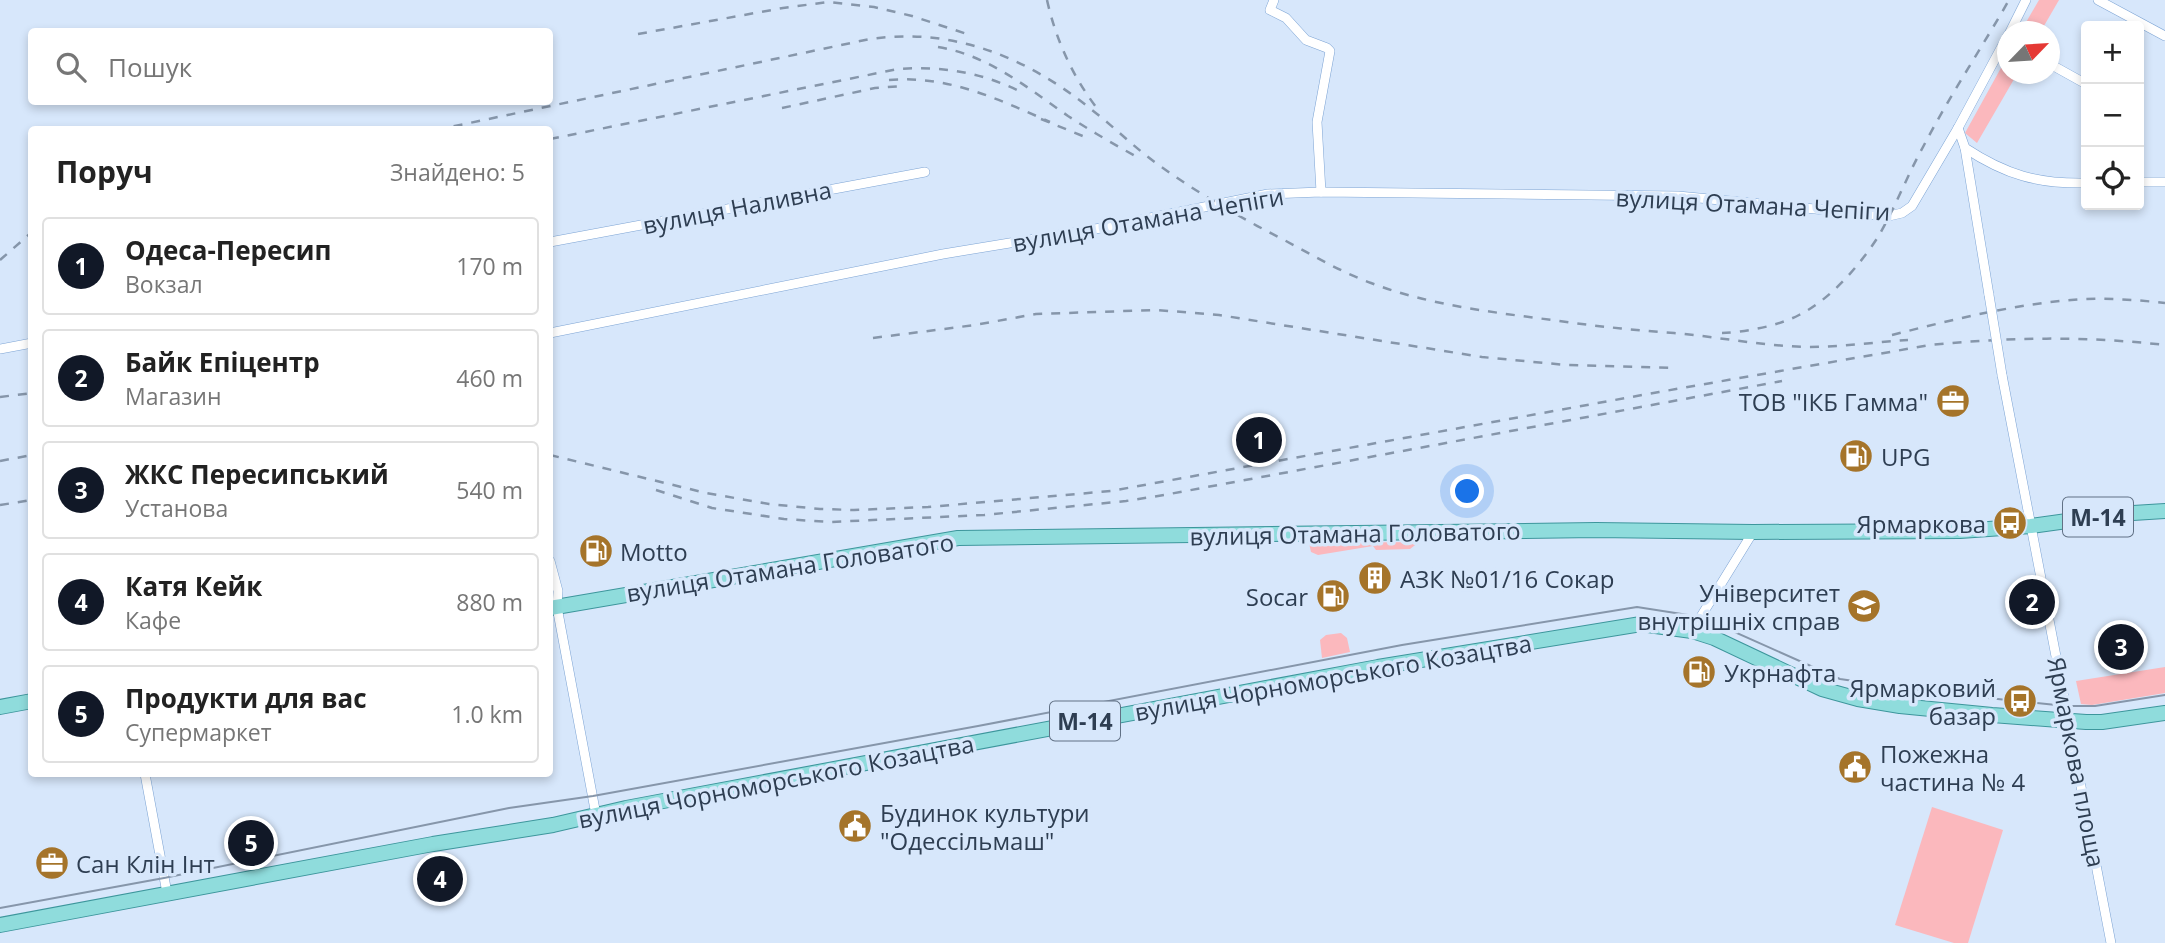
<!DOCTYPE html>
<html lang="uk">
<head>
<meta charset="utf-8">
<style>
	:root { --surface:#fff; --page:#f2f2f2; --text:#222; --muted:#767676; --line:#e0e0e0; --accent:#111827 }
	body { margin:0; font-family:"Open Sans",sans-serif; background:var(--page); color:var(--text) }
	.controls { position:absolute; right:21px; top:21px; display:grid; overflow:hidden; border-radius:7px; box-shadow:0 4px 10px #0003 }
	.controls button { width:63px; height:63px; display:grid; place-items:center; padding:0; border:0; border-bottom:2px solid var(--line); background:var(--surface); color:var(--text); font:35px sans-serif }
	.compass { position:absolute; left:1997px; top:21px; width:63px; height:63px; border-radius:50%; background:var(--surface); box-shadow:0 4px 10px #0003; rotate:65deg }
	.you { position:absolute; left:1468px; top:492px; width:24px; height:24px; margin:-18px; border:5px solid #fff; border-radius:50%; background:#1a73e8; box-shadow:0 0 0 10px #1a73e833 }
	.badge { display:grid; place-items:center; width:46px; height:46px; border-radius:50%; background:var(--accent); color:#fff; font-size:23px; font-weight:700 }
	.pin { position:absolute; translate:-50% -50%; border:4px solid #fff; box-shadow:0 2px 7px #0006 }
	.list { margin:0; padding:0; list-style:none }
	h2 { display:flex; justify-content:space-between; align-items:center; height:91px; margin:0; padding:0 28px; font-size:30px }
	h2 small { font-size:23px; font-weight:400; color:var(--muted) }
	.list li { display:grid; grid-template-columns:46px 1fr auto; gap:21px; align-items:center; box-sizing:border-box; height:98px; margin:0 14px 14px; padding:0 14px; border:2px solid var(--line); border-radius:7px }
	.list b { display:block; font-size:26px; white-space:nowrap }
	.list p { margin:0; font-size:23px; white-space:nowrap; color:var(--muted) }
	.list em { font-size:23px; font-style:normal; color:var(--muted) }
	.icon { flex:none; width:38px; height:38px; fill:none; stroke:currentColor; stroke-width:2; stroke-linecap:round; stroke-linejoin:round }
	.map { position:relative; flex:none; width:2165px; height:943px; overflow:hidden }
	.search { position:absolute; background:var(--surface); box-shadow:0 4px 10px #0003; left:28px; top:28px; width:525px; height:77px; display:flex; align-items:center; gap:18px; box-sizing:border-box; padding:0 24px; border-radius:7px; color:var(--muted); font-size:26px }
	.panel { position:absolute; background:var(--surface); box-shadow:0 4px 10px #0003; left:28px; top:126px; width:525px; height:651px; border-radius:7px }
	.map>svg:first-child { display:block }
	.green { fill:#fbb8bd }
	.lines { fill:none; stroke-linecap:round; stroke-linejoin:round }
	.street-casing { stroke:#7da4d4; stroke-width:10 }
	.primary-casing { stroke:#3d969c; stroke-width:16 }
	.street { stroke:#fff; stroke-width:9 }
	.primary { stroke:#8fdcdc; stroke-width:14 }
	.tram { stroke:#8696aa; stroke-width:2 }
	.rail { stroke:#8696aa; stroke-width:2.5; stroke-dasharray:9 9; stroke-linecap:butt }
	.street-bridge-casing { stroke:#7da4d4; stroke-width:10; stroke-linecap:butt }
	.street-bridge { stroke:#fff; stroke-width:9 }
	.labels { text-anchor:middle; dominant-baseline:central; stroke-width:7; stroke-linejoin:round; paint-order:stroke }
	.shield { fill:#d7e7fb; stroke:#617185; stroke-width:2 }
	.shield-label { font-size:23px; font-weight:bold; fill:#2e3e52 }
	.street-label { font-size:24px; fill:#2e3e52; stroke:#d7e7fb }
	.poi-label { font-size:24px; fill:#2e3e52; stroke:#d7e7fb; text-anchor:start }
</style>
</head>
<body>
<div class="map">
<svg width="2165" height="943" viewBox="0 0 2165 943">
	<rect width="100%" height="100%" fill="#d7e7fb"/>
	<g class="green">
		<polygon points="2039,0 2059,0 2041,31 2021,31"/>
		<polygon points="2007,57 2008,74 2017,74 1977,143 1965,133"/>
		<polygon points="1419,542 1410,549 1376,550 1373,546 1318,555 1311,552 1309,543"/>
		<polygon points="1341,633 1347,638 1350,652 1322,658 1320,640 1326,635"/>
		<polygon points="2165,667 2165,693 2092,705 2081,704 2076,681"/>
		<polygon points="1932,807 2003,830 1968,943 1954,943 1895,925"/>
	</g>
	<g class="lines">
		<g class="street-casing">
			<g id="street">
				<polyline points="1274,0 1270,10 1286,18 1306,40 1327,48 1330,51 1317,122 1321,192"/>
				<polyline points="2098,0 2165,36"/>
				<polyline points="2010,32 2026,0"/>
				<polyline points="2050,64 2086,84"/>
				<polyline points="1958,128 1965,148 1989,295"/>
				<path d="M1965 148C2006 175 2038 184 2086 183"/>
				<polyline points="2139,182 2165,182"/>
				<polyline points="550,242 925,172"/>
				<polyline points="550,333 943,254 1101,228 1268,194 1321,192 1678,196 1889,216 1902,213 1912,206 1958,128 2008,35"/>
				<polyline points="0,349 32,343"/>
				<polyline points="2002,375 2111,943"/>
				<polyline points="550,561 558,591 557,607 596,815"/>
				<polyline points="1692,631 1753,532"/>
				<polyline points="145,774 167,893"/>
			</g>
		</g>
		<g class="primary-casing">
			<g id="primary">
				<polyline points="550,608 958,538 1596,530 1753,532 1960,531 2031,526 2117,514 2165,511"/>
				<polyline points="0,707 32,701"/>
				<polyline points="0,925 433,844 553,825 626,808 1378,667 1641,624 1692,631 1714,638 1822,689 1858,699 1900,706 1992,715 2086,722 2102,722 2165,713"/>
			</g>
		</g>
		<use href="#street" class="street"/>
		<use href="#primary" class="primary"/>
		<polyline class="tram" points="0,908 164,878 509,808 593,796 978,726 1402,645 1637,607 1701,617 1840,679 1930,692 2066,706 2095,706 2165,695"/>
		<g class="rail">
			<path d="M1047 0C1056 40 1072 75 1096 107"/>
			<polyline points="638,34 783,8 828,2 874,7 912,16 970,35"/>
			<path d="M938 47C988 55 1028 88 1068 116 1091 131 1115 145 1139 158"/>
			<path d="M889 80C948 75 998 99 1050 122"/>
			<polyline points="782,108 875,88 902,86"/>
			<polyline points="1041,119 1090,139"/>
			<path d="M436 130 870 39C953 27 1027 57 1092 110 1114 127 1134 147 1156 163 1197 193 1241 218 1286 241 1314 256 1341 272 1371 283 1429 305 1491 312 1552 320 1593 326 1633 330 1674 333 1719 337 1763 346 1808 347 1842 347 1875 342 1908 340"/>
			<path d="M550 139 898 69C942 66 981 72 1021 92"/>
			<polyline points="0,260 32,232"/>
			<path d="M1722 333C1746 332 1778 326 1799 315 1831 299 1859 266 1878 237 1895 208 1907 176 1923 147 1949 97 1981 49 2009 0"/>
			<path d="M1892 335C1955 319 2019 303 2084 299 2111 298 2138 300 2165 303"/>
			<polyline points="873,338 975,325 1036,314 1157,310 1219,315 1482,357 1566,365 1674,368"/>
			<polyline points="0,397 32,393"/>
			<path d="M550 455 706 493 769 504 820 509 854 510 928 507 1111 491 1659 392 1930 345C2009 337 2086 336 2165 345"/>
			<polyline points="0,461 32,455"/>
			<polyline points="656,490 712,508 784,519 830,522 984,515 1126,501 1164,495 1782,381"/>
			<polyline points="0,505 32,500"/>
		</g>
		<g class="street-bridge-casing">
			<polyline id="street-bridge" points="1989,295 2002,375"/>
		</g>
		<use href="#street-bridge" class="street-bridge"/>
	</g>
	<defs>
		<g id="office-disc" transform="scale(1.75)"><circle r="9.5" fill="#a5742a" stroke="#d7e7fb"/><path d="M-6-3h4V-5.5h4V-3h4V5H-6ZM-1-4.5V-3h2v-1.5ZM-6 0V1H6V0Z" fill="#fff"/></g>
		<g id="fuel-disc" transform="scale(1.75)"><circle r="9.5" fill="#a5742a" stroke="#d7e7fb"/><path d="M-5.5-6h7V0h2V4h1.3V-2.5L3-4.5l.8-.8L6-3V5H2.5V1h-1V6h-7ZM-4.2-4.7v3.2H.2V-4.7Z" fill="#fff"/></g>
		<g id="bus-disc" transform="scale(1.75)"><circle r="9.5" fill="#a5742a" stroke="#d7e7fb"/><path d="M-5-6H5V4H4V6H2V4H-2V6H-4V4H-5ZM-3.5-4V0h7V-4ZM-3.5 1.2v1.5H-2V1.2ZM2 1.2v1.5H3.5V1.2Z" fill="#fff"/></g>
		<g id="building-disc" transform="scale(1.75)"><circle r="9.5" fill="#a5742a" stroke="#d7e7fb"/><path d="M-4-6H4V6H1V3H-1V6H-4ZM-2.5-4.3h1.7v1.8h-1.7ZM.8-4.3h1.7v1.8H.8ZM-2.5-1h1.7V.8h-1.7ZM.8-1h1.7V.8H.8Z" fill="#fff"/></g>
		<g id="university-disc" transform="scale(1.75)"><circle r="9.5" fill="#a5742a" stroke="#d7e7fb"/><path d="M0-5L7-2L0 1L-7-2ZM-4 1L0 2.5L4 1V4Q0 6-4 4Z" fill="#fff"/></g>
		<g id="civic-disc" transform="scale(1.75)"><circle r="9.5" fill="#a5742a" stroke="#d7e7fb"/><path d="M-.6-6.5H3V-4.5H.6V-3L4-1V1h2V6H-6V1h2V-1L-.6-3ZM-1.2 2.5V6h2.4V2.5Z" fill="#fff"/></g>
	</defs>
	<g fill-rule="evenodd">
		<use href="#office-disc" x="1953" y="401"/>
		<use href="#fuel-disc" x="1856" y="456"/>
		<use href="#bus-disc" x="2010" y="523"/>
		<use href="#fuel-disc" x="596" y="551"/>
		<use href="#building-disc" x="1375" y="578"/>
		<use href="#fuel-disc" x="1333" y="596"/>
		<use href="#university-disc" x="1864" y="606"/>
		<use href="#fuel-disc" x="1699" y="672"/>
		<use href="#bus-disc" x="2020" y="701"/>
		<use href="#civic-disc" x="1855" y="767"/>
		<use href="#civic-disc" x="855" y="826"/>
		<use href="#office-disc" x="52" y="863"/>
	</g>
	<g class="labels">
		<g class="shield">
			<rect x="2063" y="497.5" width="70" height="39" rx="5"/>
			<rect x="1050" y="701.5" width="70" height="39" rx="5"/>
		</g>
		<g class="shield-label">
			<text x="2098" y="517">М-14</text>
			<text x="1085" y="721">М-14</text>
		</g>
		<g class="street-label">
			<text transform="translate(1753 204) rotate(3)">вулиця Отамана Чепіги</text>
			<text transform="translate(737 207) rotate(-11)">вулиця Наливна</text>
			<text transform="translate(1148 219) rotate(-10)">вулиця Отамана Чепіги</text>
			<text transform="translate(1355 533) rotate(-1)">вулиця Отамана Головатого</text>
			<text transform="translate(790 567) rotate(-9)">вулиця Отамана Головатого</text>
			<text transform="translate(1333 677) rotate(-10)">вулиця Чорноморського Козацтва</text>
			<text transform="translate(2077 762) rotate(79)">Ярмаркова площа</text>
			<text transform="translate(776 781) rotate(-11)">вулиця Чорноморського Козацтва</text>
		</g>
		<g class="poi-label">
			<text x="1928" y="401" text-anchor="end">ТОВ "ІКБ Гамма"</text>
			<text x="1881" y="456">UPG</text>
			<text x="1986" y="523" text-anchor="end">Ярмаркова</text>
			<text x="620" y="551">Motto</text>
			<text x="1400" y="578">АЗК №01/16 Сокар</text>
			<text x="1840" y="592" text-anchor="end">Університет<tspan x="1840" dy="28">внутрішніх справ</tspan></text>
			<text x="1308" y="596" text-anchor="end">Socar</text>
			<text x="1724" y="672">Укрнафта</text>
			<text x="1996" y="687" text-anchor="end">Ярмарковий<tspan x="1996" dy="28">базар</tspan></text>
			<text x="1880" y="753">Пожежна<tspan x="1880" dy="28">частина № 4</tspan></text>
			<text x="880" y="812">Будинок культури<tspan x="880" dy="28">"Одессільмаш"</tspan></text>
			<text x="76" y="863">Сан Клін Інт</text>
		</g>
	</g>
</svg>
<div class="controls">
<button>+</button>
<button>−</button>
<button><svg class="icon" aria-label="locate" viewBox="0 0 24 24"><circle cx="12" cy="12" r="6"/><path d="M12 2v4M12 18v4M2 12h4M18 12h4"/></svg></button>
</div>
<svg class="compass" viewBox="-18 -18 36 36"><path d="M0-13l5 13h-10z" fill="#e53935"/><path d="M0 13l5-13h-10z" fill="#767676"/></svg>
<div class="you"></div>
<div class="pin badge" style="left:1259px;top:440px">1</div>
<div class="pin badge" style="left:2032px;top:602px">2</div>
<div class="pin badge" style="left:2121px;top:647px">3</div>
<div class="pin badge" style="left:440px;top:879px">4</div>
<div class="pin badge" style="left:251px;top:843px">5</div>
<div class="search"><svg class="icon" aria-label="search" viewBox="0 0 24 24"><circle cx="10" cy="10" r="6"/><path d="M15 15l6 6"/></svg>Пошук</div>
<section class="panel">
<h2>Поруч<small>Знайдено: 5</small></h2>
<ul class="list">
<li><span class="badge">1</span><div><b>Одеса-Пересип</b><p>Вокзал</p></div><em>170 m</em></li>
<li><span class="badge">2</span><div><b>Байк Епіцентр</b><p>Магазин</p></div><em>460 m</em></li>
<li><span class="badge">3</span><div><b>ЖКС Пересипський</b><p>Установа</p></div><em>540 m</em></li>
<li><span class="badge">4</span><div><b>Катя Кейк</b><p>Кафе</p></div><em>880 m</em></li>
<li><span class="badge">5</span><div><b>Продукти для вас</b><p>Супермаркет</p></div><em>1.0 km</em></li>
</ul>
</section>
</div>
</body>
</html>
